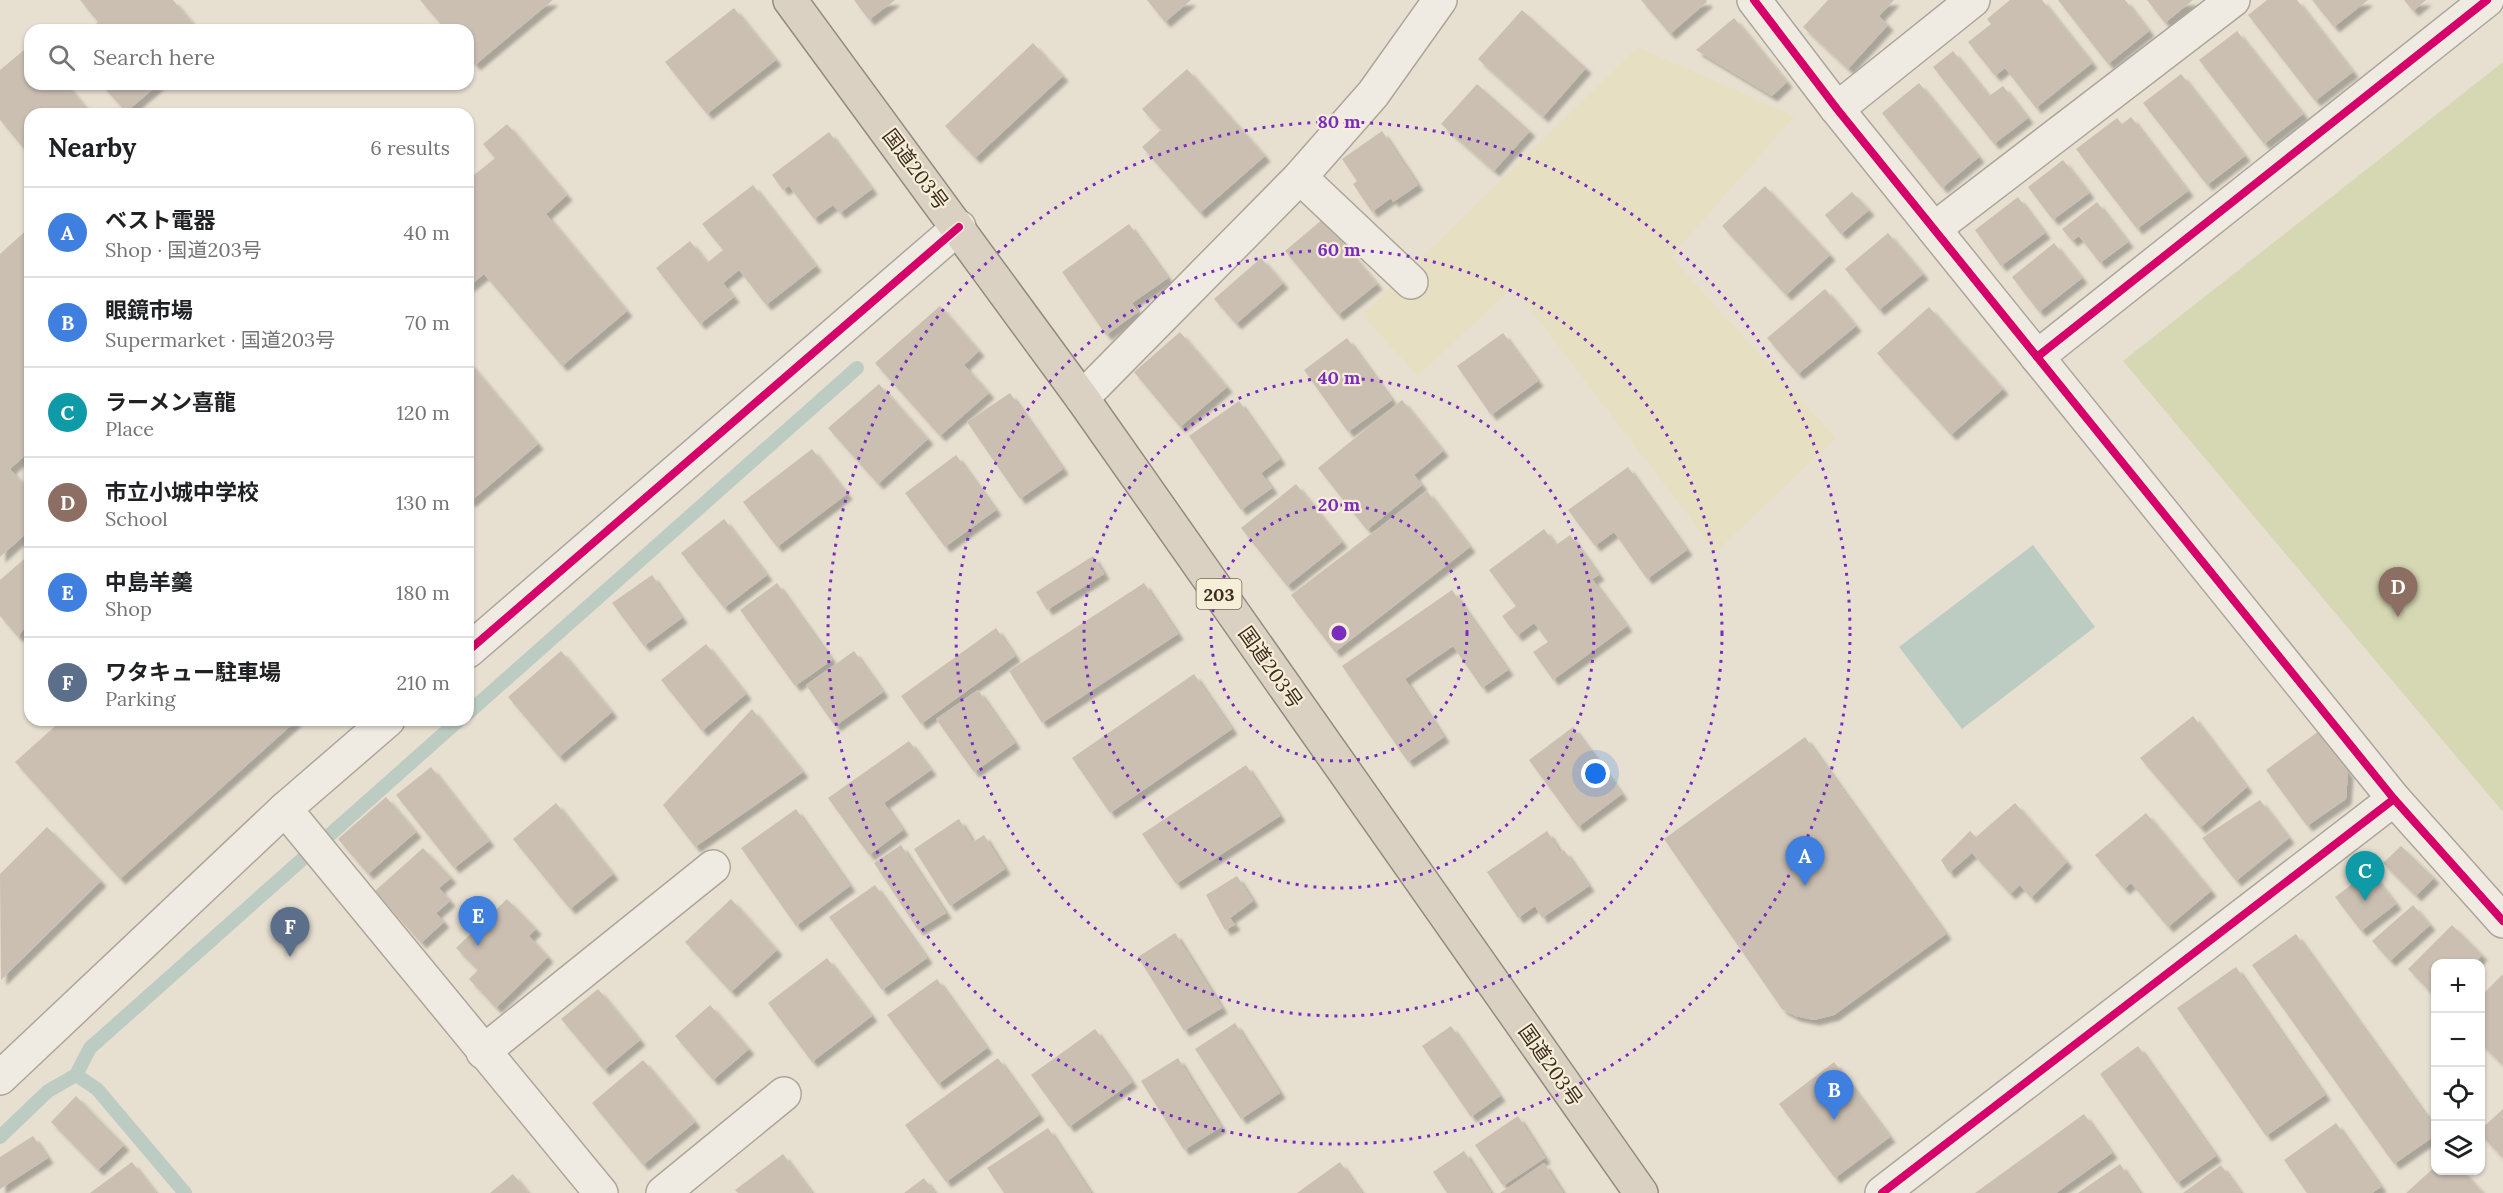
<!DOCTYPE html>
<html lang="en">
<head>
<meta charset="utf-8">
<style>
	:root { --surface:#fff; --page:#f6f6f6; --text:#202124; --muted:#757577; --line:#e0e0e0; --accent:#786c5e }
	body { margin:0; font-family:Lora,"Noto Sans JP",serif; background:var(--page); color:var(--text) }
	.controls { position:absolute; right:18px; bottom:18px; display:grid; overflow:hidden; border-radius:12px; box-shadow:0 2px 4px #0004 }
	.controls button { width:54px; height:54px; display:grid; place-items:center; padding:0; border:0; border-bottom:2px solid var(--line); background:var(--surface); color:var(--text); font:30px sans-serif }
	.you { position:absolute; left:1596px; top:774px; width:21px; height:21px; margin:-15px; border:4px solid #fff; border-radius:50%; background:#1a73e8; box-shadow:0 0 0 9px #1a73e833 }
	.badge { display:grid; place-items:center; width:39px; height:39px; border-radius:50%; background:var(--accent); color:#fff; font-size:20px; font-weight:700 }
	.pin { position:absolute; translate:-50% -50px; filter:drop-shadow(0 2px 3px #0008) }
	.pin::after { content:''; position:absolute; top:32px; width:21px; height:18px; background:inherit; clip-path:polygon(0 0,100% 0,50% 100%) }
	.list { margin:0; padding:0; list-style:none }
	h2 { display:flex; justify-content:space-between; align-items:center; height:78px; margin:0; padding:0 24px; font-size:26px }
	h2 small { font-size:20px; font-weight:400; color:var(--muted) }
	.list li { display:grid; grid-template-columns:39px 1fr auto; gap:18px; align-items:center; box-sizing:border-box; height:90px; padding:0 24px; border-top:2px solid var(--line) }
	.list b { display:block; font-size:22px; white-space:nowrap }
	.list p { margin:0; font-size:20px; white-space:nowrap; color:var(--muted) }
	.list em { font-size:20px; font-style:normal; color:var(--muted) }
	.icon { flex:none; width:33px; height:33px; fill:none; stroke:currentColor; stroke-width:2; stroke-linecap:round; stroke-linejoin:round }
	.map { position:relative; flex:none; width:2503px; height:1193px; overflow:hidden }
	.search { position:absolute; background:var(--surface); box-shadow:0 2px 4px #0004; left:24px; top:24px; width:450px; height:66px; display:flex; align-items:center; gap:15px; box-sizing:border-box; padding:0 21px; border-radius:18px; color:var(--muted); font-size:22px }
	.panel { position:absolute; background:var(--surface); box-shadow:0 2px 4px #0004; left:24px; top:108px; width:450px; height:618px; border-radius:18px }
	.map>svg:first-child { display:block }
	.farmland { fill:#e6dfc2 }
	.green { fill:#d6d7b3 }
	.water { fill:#bcccc2 }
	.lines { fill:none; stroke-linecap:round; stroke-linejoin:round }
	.stream { stroke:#bcccc2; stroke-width:14 }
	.building { fill:#cbbfb2; filter:url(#shadow) }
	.minor-casing { stroke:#ada599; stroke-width:36 }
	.highway-casing { stroke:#928b80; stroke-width:36 }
	.minor { stroke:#efebe3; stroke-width:33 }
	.highway { stroke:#dad1c2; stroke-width:33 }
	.cycleway-casing { stroke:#f7eed8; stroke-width:11 }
	.cycleway { stroke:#d6006c; stroke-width:8 }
	.ring { fill:none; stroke:#7b2cbf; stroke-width:3; stroke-dasharray:3 6 }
	.labels { text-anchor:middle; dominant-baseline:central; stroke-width:4.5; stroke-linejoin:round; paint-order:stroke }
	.shield { fill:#f7eed8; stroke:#756857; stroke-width:1.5 }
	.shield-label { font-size:18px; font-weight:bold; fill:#3d2e20 }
	.street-label { font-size:20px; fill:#3d2e20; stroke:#f7eed8 }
	.centre { fill:#7b2cbf; stroke:#f7eed8; stroke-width:3 }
	.ring-label { font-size:18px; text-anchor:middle; font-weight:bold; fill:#7b2cbf; stroke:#f7eed8; stroke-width:4.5; stroke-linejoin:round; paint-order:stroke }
</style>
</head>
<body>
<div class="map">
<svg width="2503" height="1193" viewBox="0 0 2503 1193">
	<defs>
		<filter id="shadow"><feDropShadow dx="5.5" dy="5.5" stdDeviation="1.5" flood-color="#0004"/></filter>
	</defs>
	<rect width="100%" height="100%" fill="#e7e0d1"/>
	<polygon class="farmland" points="1638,47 1795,116 1671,257 1836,438 1716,552 1513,287 1418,376 1362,315"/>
	<polygon class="green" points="2503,62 2503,812 2123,361"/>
	<polygon class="water" points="2033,545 2095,627 1962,729 1899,647"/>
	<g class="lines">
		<g class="stream">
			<polyline points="468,713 857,368"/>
			<polyline points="76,1075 97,1089 185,1193"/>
			<polyline points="0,1137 48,1091 76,1075 90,1048 459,720"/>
		</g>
	</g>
	<g class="building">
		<polygon points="80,0 173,0 198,30 89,30 98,22"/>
		<polygon points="420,0 553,0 475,65 468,57 468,30 446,30"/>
		<polygon points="854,0 895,0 869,20"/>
		<polygon points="1147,0 1191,0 1165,22"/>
		<polygon points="1641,0 1706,0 1707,2 1670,34"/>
		<polygon points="1828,0 1894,0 1879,16 1888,25 1848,69 1803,27"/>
		<polygon points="2010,0 2042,0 2092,63 2036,108 2005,68 1995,76 1968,42 1991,24 1987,19"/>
		<polygon points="2058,0 2125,0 2149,31 2108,64"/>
		<polygon points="2147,0 2193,0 2165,23"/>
		<polygon points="2267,0 2297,0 2353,72 2315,101 2248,15"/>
		<polygon points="2312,0 2368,0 2334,27"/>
		<polygon points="2404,0 2426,0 2413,11"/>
		<polygon points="734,8 776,60 707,114 665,62"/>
		<polygon points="1522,10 1586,68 1543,117 1478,59"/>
		<polygon points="1734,18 1787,82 1772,96 1696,50"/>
		<polygon points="2237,31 2303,114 2264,144 2199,60"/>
		<polygon points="1033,43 1063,76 975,158 945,126"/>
		<polygon points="30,45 30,84 66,84 91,114 30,114 30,156 0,120 0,70"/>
		<polygon points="1953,51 1989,96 2003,86 2028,118 1994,144 1933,67"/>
		<polygon points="1187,69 1265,156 1200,213 1142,147 1161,130 1142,109"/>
		<polygon points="2181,74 2245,156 2207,185 2143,103"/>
		<polygon points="1919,83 1979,157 1942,188 1882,113"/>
		<polygon points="101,84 159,84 126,112"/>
		<polygon points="1477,84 1530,131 1494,171 1441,124"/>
		<polygon points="2131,117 2188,191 2137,229 2076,149 2117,118 2122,124"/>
		<polygon points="507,124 567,195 546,214 627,311 562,366 484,274 468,287 468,180 495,158 483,144"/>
		<polygon points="1382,131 1418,185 1393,202 1391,198 1372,212 1353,184 1357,181 1342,159"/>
		<polygon points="829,132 872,189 840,213 833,205 814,219 789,186 783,190 772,175"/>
		<polygon points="2063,160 2089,193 2053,220 2028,187"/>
		<polygon points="753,185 816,266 766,305 739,270 723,283 734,297 700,324 656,268 690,241 707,263 723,250 702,224"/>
		<polygon points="1765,186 1830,255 1786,295 1722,226"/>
		<polygon points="1852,192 1869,210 1841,234 1825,215"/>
		<polygon points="2018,197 2045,233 2001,266 1975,230"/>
		<polygon points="2097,202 2128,242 2100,263 2079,236 2072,241 2062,229"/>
		<polygon points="1323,219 1377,284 1338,315 1285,251"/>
		<polygon points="1129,224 1168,278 1132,303 1138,312 1106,335 1062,272"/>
		<polygon points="30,227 30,451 10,469 30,492 30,530 0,557 0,254"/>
		<polygon points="1888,233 1923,274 1879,310 1845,269"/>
		<polygon points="2054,243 2082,278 2039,312 2012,277"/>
		<polygon points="1261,258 1283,283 1236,324 1214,299"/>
		<polygon points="1825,289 1856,326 1798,374 1767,338"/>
		<polygon points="940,306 979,351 964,365 989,393 940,436 875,363"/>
		<polygon points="1929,307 2003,389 1951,435 1877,353"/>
		<polygon points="1180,332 1227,387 1180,427 1134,372"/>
		<polygon points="1503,333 1538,381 1491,415 1457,366"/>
		<polygon points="1347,338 1392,400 1348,432 1304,370"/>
		<polygon points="468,361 538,444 470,502 468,499"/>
		<polygon points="879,384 928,439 878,484 828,428"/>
		<polygon points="1010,393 1063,469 1020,499 967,422"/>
		<polygon points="1402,400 1443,451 1414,475 1422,485 1367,530 1318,468"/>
		<polygon points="1239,401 1280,459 1261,473 1272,488 1241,510 1189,436"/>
		<polygon points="812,449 847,494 777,547 743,502"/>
		<polygon points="956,455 996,510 945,547 905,493"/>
		<polygon points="1628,467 1687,550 1647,579 1614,532 1595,546 1568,510"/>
		<polygon points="1296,484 1342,542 1287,586 1241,528"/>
		<polygon points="1427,491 1470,547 1335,652 1291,595"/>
		<polygon points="724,519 767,575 724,608 681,553"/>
		<polygon points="1544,529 1556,545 1570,535 1599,575 1592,579 1627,626 1553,680 1533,652 1548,642 1534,623 1517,636 1502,616 1516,606 1489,570"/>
		<polygon points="30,554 30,620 18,637 0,616 0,580"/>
		<polygon points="1093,556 1104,574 1047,610 1036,592"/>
		<polygon points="652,575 682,618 644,646 612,603"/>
		<polygon points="777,583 832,660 795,686 740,610"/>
		<polygon points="1144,583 1178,634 1042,723 1009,671"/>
		<polygon points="1452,590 1508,670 1482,688 1453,646 1405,679 1444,737 1408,762 1342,666"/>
		<polygon points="996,628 1015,656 921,724 901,696"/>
		<polygon points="706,644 746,694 702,731 661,680"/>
		<polygon points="561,651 612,712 559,757 508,697"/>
		<polygon points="854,651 883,692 835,726 806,685"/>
		<polygon points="1194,674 1232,729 1110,813 1072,758"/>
		<polygon points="978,690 1015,743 974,772 936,719"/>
		<polygon points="752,709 803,772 695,847 663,805"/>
		<polygon points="2193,716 2247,787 2200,828 2140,758"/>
		<polygon points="62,720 297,720 120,879 15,762"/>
		<polygon points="1573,727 1622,794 1578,827 1529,760"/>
		<polygon points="2319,731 2348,773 2346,799 2307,826 2266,770"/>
		<polygon points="1805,737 1946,934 1834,1015 1814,1020 1795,1016 1782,1009 1664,839"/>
		<polygon points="909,741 931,770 884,803 903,830 869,855 828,798"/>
		<polygon points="1246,765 1280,816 1176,884 1142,834"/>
		<polygon points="431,767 489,841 454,868 396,795"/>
		<polygon points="386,797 416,832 368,874 338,839"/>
		<polygon points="2260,800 2289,838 2236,881 2202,838"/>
		<polygon points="556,803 613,874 570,909 513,839"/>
		<polygon points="2015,803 2067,862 2031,898 2020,885 2010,894 1972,853 1949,873 1941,860 1970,831 1976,837"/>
		<polygon points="796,809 850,886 796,926 741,848"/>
		<polygon points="2146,813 2211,891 2168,927 2131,883 2124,889 2095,855"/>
		<polygon points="959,819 973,842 984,835 1005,869 950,906 914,849"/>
		<polygon points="47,827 101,881 1,980 0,874"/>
		<polygon points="1547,831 1561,853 1564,850 1589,886 1542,918 1535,906 1518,918 1487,872"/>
		<polygon points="901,845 946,913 918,930 874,863"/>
		<polygon points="2401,846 2434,878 2416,896 2383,863"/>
		<polygon points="423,848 451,878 439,888 450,901 436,913 444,922 421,943 375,891"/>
		<polygon points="2370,871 2396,904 2361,931 2335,897"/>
		<polygon points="1237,876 1253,901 1230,918 1235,925 1225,930 1206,895"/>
		<polygon points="875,885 927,958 882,990 829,917"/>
		<polygon points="507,899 536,929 529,936 548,957 496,1008 469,979 478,970 456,948"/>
		<polygon points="731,899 777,950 731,992 685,942"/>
		<polygon points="2413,905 2430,925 2390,961 2372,941"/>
		<polygon points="2452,925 2482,955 2474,964 2436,964 2436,998 2408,969"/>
		<polygon points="1175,933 1222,1008 1184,1031 1138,957"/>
		<polygon points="2296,934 2436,1129 2436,1135 2394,1164 2252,965"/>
		<polygon points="827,958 872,1016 812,1062 768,1003"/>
		<polygon points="2236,967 2325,1095 2266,1136 2177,1008"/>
		<polygon points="2503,974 2503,1065 2480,1043 2480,997"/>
		<polygon points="937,979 987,1048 938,1084 887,1015"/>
		<polygon points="598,989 640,1040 604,1070 561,1019"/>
		<polygon points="710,1005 749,1049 713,1080 675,1036"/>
		<polygon points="1235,1023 1280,1093 1241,1119 1195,1049"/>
		<polygon points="1451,1026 1500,1096 1471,1117 1422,1046"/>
		<polygon points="1095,1029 1132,1082 1069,1127 1031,1075"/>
		<polygon points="2138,1046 2216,1156 2177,1183 2100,1074"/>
		<polygon points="998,1058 1039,1115 946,1182 905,1125"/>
		<polygon points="1178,1058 1221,1127 1184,1150 1141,1081"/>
		<polygon points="643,1060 695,1122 643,1165 592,1103"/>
		<polygon points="1834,1062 1890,1137 1835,1178 1779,1104"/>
		<polygon points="76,1096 124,1145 98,1170 51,1122"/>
		<polygon points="2503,1109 2503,1158 2480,1134 2480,1130"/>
		<polygon points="2084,1114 2112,1153 2056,1193 1975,1193"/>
		<polygon points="1518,1116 1545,1158 1503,1186 1475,1145"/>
		<polygon points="2336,1123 2381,1187 2372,1193 2307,1193 2284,1160"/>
		<polygon points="1048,1128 1091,1193 1004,1193 987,1168"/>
		<polygon points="33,1136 48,1158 0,1189 0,1157"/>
		<polygon points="1464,1151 1491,1193 1447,1193 1433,1172"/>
		<polygon points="783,1154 812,1193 738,1193 735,1190"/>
		<polygon points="132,1162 156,1193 90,1193"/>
		<polygon points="1340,1162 1362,1193 1297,1193"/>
		<polygon points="1544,1163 1563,1193 1500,1193"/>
		<polygon points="2120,1164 2140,1193 2078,1193"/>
		<polygon points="2221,1165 2241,1193 2183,1193"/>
		<polygon points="2436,1166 2436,1170 2462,1170 2483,1193 2406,1193"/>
		<polygon points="513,1174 528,1193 490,1193"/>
		<polygon points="924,1178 935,1193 904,1193"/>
	</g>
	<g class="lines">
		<g class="minor-casing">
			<g id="minor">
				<polyline points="1754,0 1837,109 2394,799 2503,921"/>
				<polyline points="1837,109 1973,0"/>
				<polyline points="1300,177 1411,282"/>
				<polyline points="1934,229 2233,0"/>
				<polyline points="2037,357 2487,0"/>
				<polyline points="1082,398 1300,177 1373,94 1440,0"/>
				<polyline points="468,651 959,227"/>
				<polyline points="285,809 601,1193"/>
				<polyline points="483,1052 713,867"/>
				<polyline points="0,1078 285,809 388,720"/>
				<polyline points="663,1193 784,1094"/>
				<polyline points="1882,1193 2394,799"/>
			</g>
		</g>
		<g class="highway-casing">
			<polyline id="highway" points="790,0 1082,398 1641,1193"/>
		</g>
		<use href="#minor" class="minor"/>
		<use href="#highway" class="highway"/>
		<g class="cycleway-casing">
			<g id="cycleway">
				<polyline points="1754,0 1837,109 2394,799 2503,921"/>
				<polyline points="2037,357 2487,0"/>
				<polyline points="468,651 959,227"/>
				<polyline points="1882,1193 2394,799"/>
			</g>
		</g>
		<use href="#cycleway" class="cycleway"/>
	</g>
	<g class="ring">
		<circle cx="1339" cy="633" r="128"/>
		<circle cx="1339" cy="633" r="255"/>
		<circle cx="1339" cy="633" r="383"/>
		<circle cx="1339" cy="633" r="511"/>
	</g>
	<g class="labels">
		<rect class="shield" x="1196.5" y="579" width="45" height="30" rx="4.5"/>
		<g class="shield-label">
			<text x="1219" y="594">203</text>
		</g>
		<g class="street-label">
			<text transform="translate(916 169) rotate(53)">国道203号</text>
			<text transform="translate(1271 667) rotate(55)">国道203号</text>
			<text transform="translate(1551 1065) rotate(55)">国道203号</text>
		</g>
	</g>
	<circle cx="1339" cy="633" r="9" class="centre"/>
	<g class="ring-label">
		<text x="1339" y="128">80 m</text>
		<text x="1339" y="256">60 m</text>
		<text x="1339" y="384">40 m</text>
		<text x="1339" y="511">20 m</text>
	</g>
</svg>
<div class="controls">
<button>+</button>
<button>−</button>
<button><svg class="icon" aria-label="locate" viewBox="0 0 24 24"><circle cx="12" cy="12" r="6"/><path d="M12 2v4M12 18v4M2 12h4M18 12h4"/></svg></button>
<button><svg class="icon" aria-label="layers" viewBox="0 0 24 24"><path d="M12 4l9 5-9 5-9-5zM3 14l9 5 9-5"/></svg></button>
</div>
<div class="you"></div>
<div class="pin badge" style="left:1805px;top:886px;background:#3f7fe0">A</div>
<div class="pin badge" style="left:1834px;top:1120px;background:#3f7fe0">B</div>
<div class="pin badge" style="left:2365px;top:901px;background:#0f9aa8">C</div>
<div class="pin badge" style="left:2398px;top:617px;background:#8d6e63">D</div>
<div class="pin badge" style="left:478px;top:946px;background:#3f7fe0">E</div>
<div class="pin badge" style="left:290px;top:957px;background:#5c6f8a">F</div>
<div class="search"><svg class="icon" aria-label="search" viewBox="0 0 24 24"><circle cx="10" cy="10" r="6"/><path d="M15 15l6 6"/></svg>Search here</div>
<section class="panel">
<h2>Nearby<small>6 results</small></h2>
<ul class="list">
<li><span class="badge" style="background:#3f7fe0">A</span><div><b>ベスト電器</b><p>Shop · 国道203号</p></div><em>40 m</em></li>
<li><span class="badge" style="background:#3f7fe0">B</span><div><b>眼鏡市場</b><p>Supermarket · 国道203号</p></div><em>70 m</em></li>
<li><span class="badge" style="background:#0f9aa8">C</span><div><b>ラーメン喜龍</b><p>Place</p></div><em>120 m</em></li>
<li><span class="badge" style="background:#8d6e63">D</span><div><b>市立小城中学校</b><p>School</p></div><em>130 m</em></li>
<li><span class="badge" style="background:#3f7fe0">E</span><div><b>中島羊羹</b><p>Shop</p></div><em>180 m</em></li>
<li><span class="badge" style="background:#5c6f8a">F</span><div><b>ワタキュー駐車場</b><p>Parking</p></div><em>210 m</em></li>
</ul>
</section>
</div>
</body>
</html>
